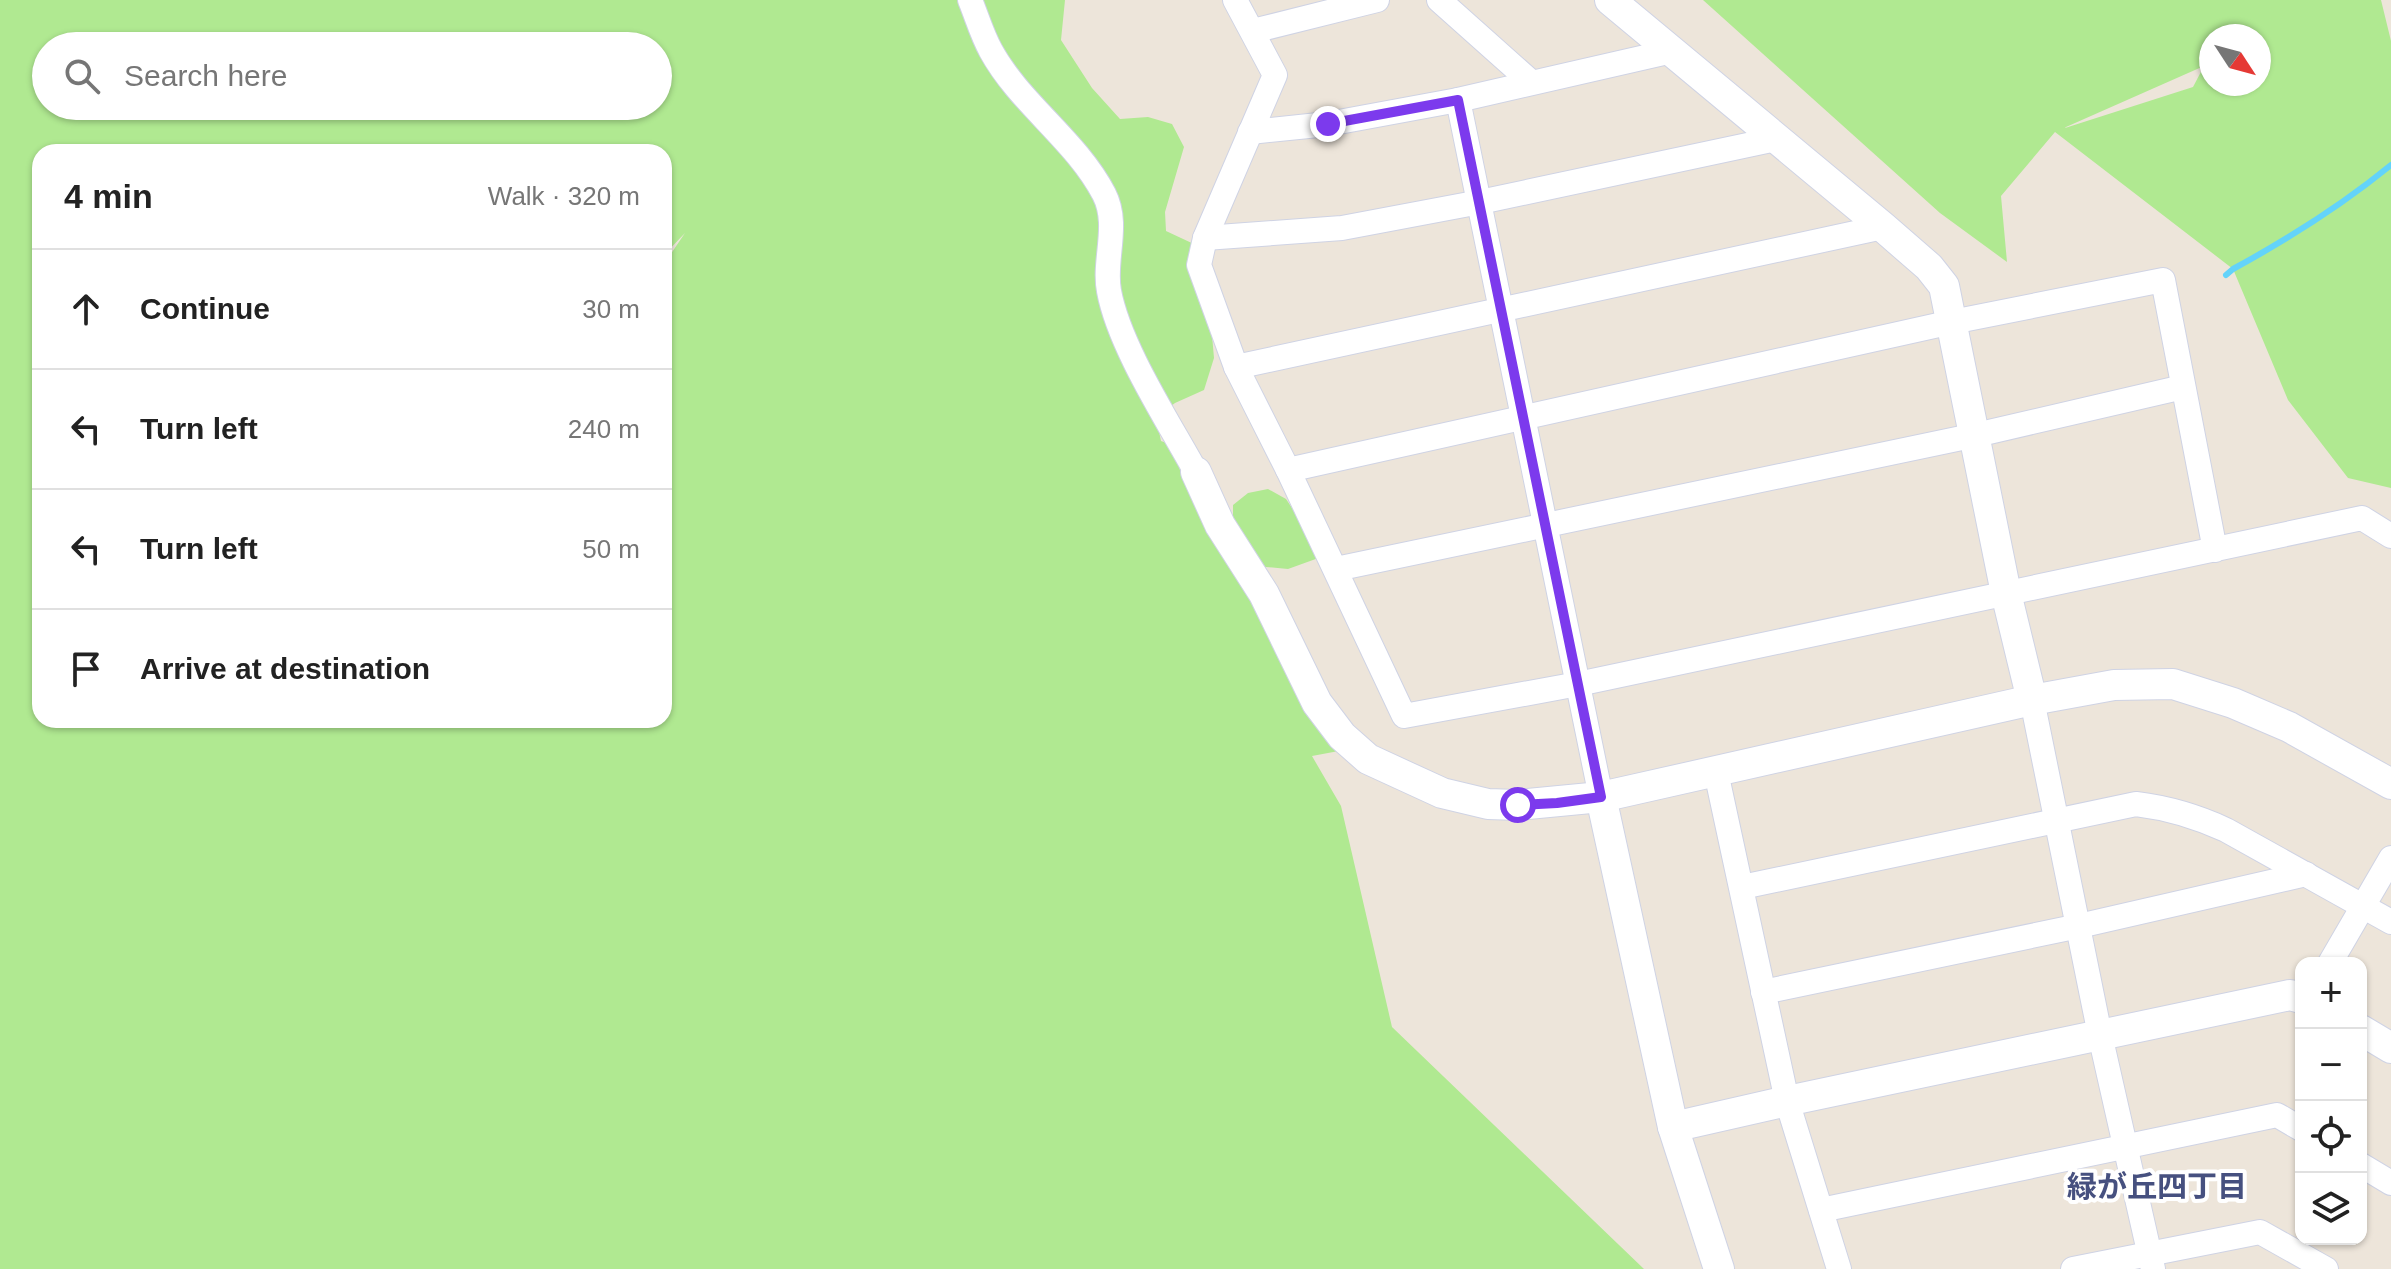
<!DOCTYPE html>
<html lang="en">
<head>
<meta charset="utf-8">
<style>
	:root { --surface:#fff; --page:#f6f6f6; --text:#222; --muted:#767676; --line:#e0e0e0 }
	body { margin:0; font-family:Arial,"Noto Sans JP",sans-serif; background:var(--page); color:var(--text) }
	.controls { position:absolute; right:24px; bottom:24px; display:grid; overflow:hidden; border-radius:16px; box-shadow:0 2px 6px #0004 }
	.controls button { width:72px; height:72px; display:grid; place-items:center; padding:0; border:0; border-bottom:2px solid var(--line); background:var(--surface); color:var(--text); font:40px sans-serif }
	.compass { position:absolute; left:2199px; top:24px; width:72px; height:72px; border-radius:50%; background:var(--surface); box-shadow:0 2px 6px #0004; rotate:126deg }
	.stop { position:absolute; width:24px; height:24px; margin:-18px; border:6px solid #7c3aed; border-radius:50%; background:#fff }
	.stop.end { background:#7c3aed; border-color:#fff; box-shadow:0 2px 8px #0008 }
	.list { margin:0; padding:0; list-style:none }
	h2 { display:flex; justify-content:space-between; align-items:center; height:104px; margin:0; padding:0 32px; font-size:34px }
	h2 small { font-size:26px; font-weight:400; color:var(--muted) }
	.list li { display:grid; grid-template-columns:52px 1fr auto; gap:24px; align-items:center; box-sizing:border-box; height:120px; padding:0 32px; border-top:2px solid var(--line) }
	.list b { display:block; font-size:30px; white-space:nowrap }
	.list em { font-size:26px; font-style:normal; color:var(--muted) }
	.icon { flex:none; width:44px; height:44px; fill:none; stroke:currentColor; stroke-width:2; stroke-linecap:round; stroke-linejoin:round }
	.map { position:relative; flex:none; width:2391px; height:1269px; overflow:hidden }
	.search { position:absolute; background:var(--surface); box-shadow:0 2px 6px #0004; left:32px; top:32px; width:640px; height:88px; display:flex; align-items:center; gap:20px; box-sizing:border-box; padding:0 28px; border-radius:44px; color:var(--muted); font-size:30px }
	.panel { position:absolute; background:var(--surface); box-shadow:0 2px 6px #0004; left:32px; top:144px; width:640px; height:584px; border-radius:24px }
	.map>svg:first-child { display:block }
	.green { fill:#b0e991; fill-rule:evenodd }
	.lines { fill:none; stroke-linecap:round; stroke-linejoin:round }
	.stream { stroke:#63d3fa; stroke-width:6 }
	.minor-casing { stroke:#cfd3e4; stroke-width:26 }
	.tertiary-casing { stroke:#cfd3e4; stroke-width:32 }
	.minor { stroke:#fff; stroke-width:24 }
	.tertiary { stroke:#fff; stroke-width:30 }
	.route { stroke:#7c3aed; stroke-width:10 }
	.labels { text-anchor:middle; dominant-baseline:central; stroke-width:8; stroke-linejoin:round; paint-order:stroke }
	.neighbourhood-label { font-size:30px; font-weight:bold; fill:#46507f; stroke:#fff }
</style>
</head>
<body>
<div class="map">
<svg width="2391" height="1269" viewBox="0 0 2391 1269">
	<rect width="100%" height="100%" fill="#ede5da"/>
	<g class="green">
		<path d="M0 0H1065L1061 40 1092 88 1120 119 1148 117 1172 124 1184 147 1165 212 1166 231 1196 245 1211 324 1214 358 1204 390 1175 403 1156 417 1161 441 1175 446 1184 456 1179 467C1189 500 1204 504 1233 520V505L1248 493 1268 489 1286 499 1324 556 1288 569 1266 567 1250 570 1344 750 1312 756 1341 806 1392 1027 1644 1269H0ZM46 46H658V106H46ZM40 152H664V255L685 233 664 264V720H40Z"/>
		<path d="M1703 0H2381L2391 41V488L2348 478 2288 400 2233 269 2055 132 2001 196 2007 262 1940 213ZM2211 36H2259V84H2211ZM2204 66 2193 87 2065 128 2066 127Z"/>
	</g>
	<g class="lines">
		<path class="stream" d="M2226 275 2233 269C2290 238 2341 206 2391 165"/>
		<g class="minor-casing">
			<g id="minor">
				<path d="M970 0C977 17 982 35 991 51 1020 104 1076 140 1104 194 1120 225 1103 260 1109 291 1119 346 1168 421 1196 472"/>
				<polyline points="1235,0 1275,75 1205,238 1199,265 1236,367 1288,470 1952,322 2163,280 2215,550"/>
				<polyline points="1439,0 1531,82"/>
				<polyline points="1253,31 1377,0"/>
				<polyline points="1250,132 1328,124 1458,100"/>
				<polyline points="1205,238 1342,228 1480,202 1776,139"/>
				<polyline points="1236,367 1883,227"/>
				<polyline points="1288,470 1404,716 1578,684 2362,518 2391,536"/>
				<polyline points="1336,569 1976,435 2183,387"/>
				<polyline points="2032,700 2100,1035 2153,1269"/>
				<polyline points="1716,772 1787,1101 1839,1269"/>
				<polyline points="1601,797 1458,100 1672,51"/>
				<path d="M1742 887 2136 804C2169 808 2196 816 2226 830L2391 922"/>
				<polyline points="2330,963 2391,858"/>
				<polyline points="1763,992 2079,926 2306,874"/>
				<polyline points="2361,1165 2391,1183"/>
				<polyline points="1821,1210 2277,1115 2301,1129"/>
				<polyline points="2073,1269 2260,1232 2326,1269"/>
			</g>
		</g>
		<g class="tertiary-casing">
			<g id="tertiary">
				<polyline points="1610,0 1883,227 1929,267 1944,286 2006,593 2032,700"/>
				<polyline points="1196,472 1220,525 1264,594 1317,703 1342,736 1368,759 1442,793 1488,804 1518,805 1601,797 2032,700 2114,685 2173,684 2233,703 2289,727 2391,784"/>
				<polyline points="1601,797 1673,1127 1719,1269"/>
				<polyline points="2361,1030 2391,1048"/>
				<polyline points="1673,1127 1787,1101 2290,995 2301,998"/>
			</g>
		</g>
		<use href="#minor" class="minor"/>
		<use href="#tertiary" class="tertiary"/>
	</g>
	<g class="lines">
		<polyline class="route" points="1328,124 1458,100 1601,797 1557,803 1518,805"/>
	</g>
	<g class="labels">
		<g class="neighbourhood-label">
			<text x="2157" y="1186">緑が丘四丁目</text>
		</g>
	</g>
</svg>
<div class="controls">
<button>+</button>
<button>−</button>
<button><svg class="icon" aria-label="locate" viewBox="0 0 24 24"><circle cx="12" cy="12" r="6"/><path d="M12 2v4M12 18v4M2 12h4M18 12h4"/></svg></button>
<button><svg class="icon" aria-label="layers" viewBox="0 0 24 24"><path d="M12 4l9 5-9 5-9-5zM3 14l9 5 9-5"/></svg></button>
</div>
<svg class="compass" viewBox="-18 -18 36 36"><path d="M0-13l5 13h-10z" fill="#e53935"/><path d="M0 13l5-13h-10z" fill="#767676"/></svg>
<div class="stop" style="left:1518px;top:805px"></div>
<div class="stop end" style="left:1328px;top:124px"></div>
<div class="search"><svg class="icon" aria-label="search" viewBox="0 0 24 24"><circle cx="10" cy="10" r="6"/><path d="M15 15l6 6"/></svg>Search here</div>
<section class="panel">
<h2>4 min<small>Walk · 320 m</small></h2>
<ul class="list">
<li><svg class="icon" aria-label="ahead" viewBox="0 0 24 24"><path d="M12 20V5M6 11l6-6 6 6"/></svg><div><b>Continue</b></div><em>30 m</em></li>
<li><svg class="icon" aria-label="left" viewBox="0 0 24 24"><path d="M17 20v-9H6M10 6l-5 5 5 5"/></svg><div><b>Turn left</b></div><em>240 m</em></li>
<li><svg class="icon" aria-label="left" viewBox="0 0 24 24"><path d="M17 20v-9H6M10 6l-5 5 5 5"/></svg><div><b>Turn left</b></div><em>50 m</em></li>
<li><svg class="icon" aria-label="arrive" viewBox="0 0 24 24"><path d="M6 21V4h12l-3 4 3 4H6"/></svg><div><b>Arrive at destination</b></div></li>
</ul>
</section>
</div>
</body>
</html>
